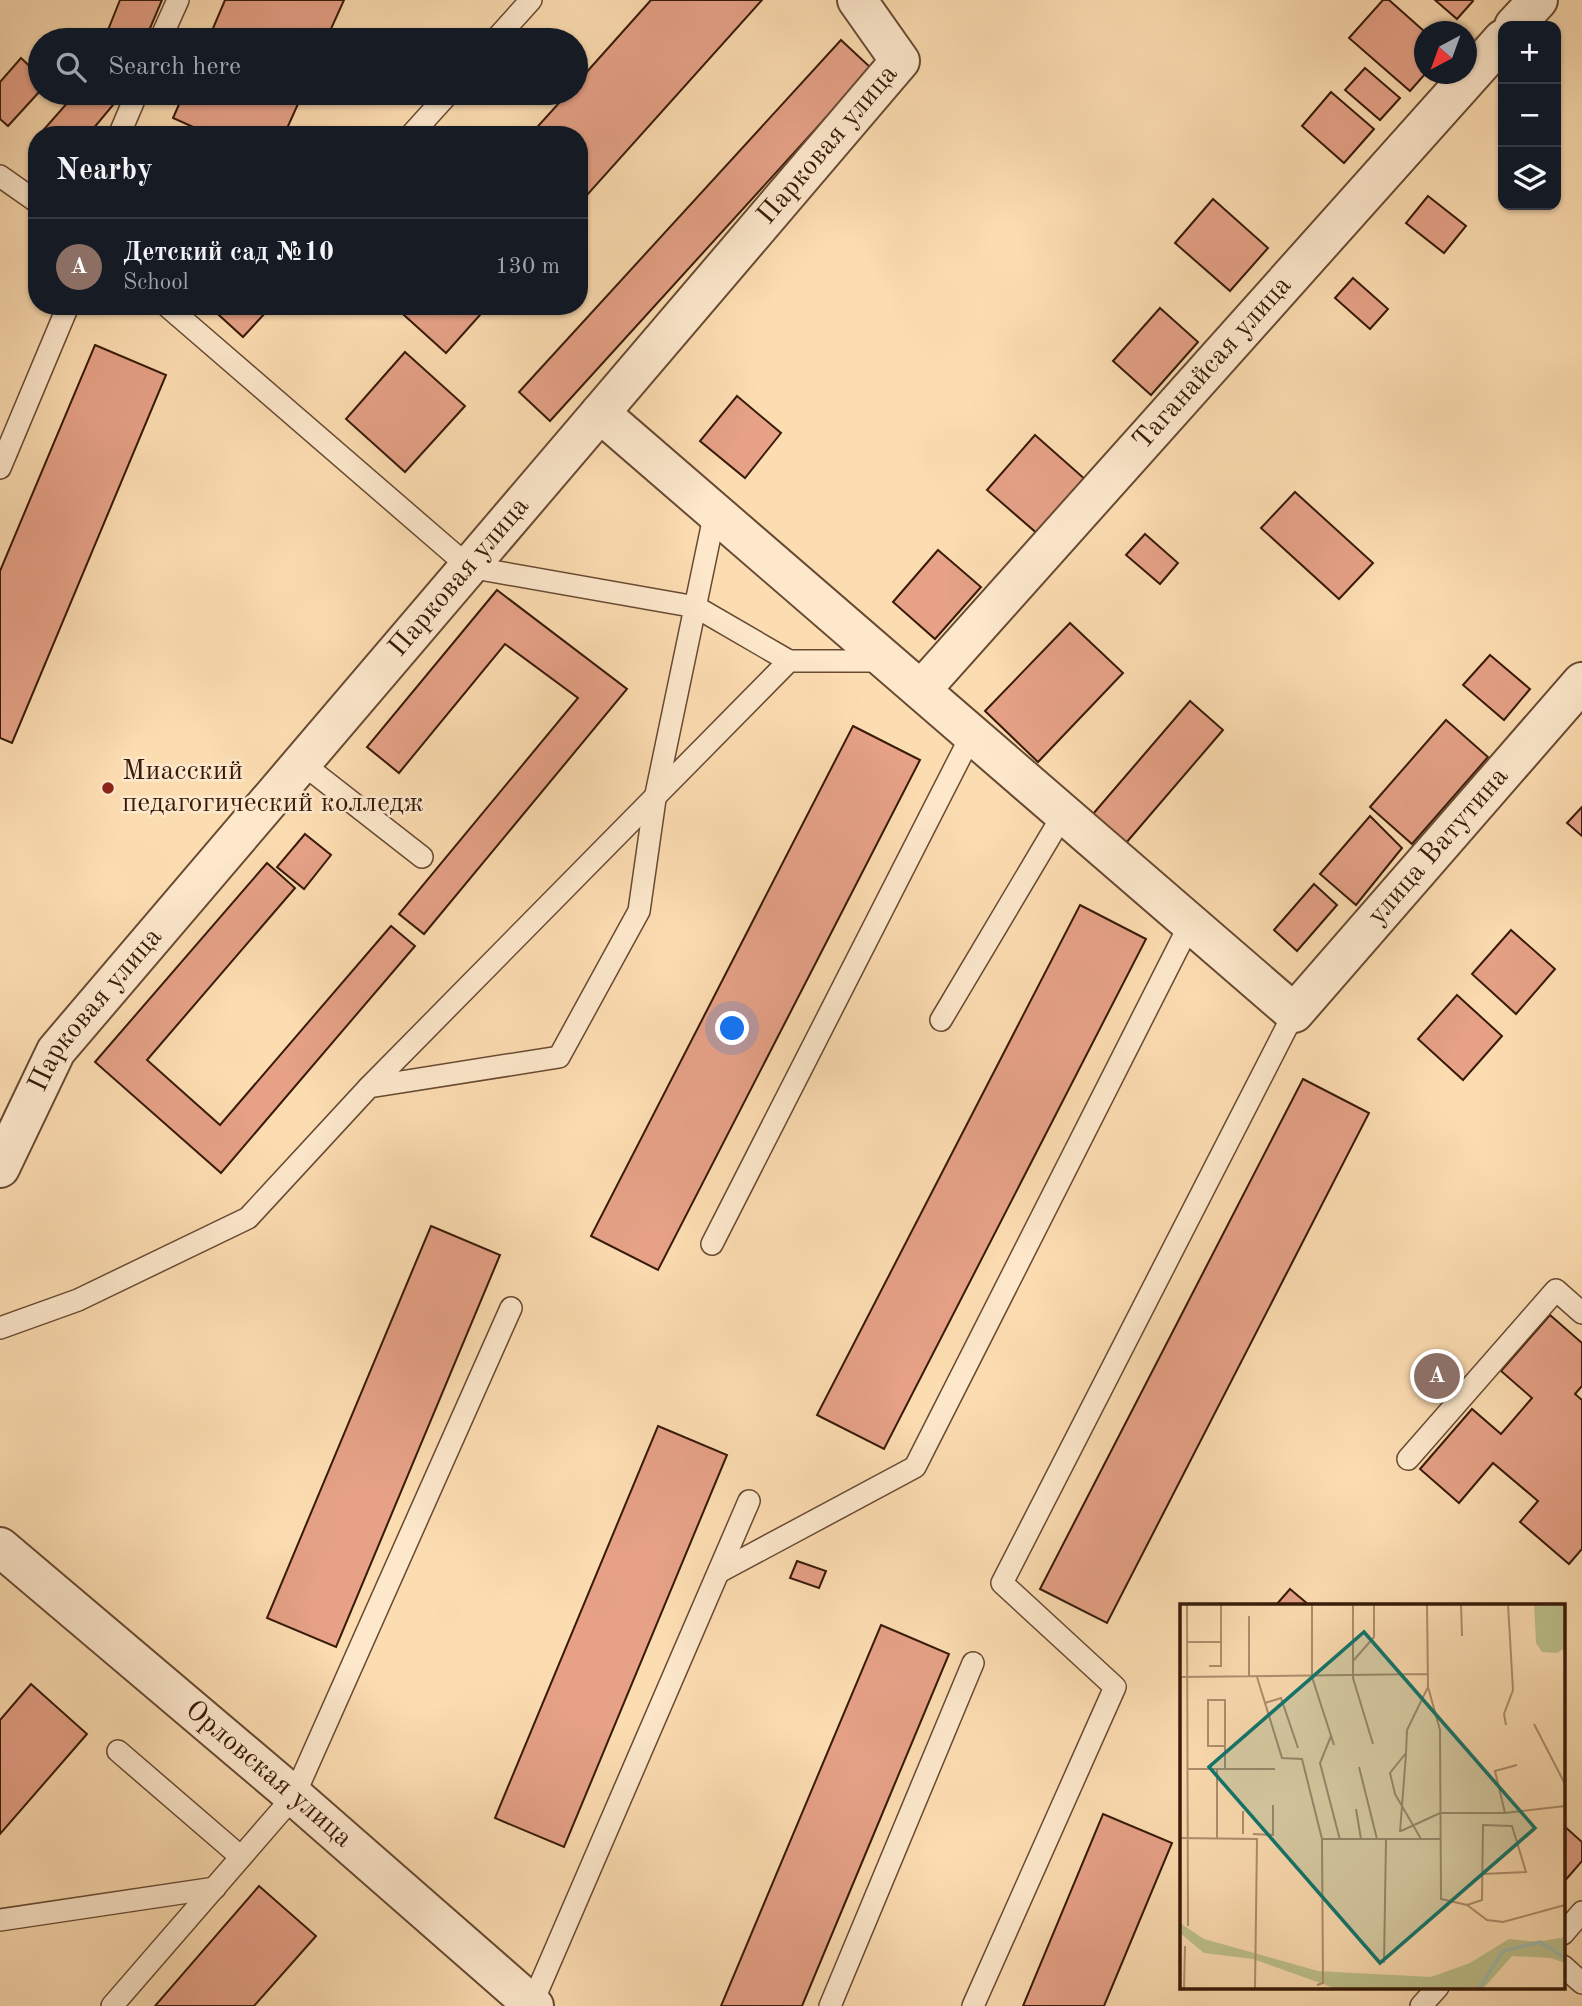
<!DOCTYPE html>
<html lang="en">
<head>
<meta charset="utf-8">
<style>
	:root { --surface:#171b24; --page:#20242c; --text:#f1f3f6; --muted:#9ea1a6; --line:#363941; --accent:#b45309 }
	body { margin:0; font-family:"Old Standard TT",serif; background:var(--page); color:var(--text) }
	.controls { position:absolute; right:21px; top:21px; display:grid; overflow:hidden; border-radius:14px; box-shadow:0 2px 5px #0004 }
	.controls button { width:63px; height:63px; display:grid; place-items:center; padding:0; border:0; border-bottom:2px solid var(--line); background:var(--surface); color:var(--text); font:35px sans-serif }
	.compass { position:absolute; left:1414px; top:21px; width:63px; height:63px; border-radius:50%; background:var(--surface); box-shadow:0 2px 5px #0004; rotate:221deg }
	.you { position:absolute; left:733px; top:1029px; width:24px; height:24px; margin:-18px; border:5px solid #fff; border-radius:50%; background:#1a73e8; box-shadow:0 0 0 10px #1a73e833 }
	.badge { display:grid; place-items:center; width:46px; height:46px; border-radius:50%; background:var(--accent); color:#fff; font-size:23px; font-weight:700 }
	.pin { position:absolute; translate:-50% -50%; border:4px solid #fff; box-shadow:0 2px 7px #0006 }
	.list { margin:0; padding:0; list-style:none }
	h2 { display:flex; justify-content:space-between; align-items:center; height:91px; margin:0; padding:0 28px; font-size:30px }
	h2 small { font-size:23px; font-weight:400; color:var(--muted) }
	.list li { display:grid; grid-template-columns:46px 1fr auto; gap:21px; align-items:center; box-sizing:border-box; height:98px; padding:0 28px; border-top:2px solid var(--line) }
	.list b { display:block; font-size:26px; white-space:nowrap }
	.list p { margin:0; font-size:23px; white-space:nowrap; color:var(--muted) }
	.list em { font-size:23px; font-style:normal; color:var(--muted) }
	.icon { flex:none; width:38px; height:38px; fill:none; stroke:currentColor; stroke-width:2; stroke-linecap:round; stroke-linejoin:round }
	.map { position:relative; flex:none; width:1582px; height:2006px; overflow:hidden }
	.search { position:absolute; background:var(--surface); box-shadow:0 2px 5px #0004; left:28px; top:28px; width:560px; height:77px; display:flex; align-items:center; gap:18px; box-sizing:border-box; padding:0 24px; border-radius:38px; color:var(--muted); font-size:26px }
	.panel { position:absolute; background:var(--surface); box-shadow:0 2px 5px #0004; left:28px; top:126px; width:560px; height:189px; border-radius:28px }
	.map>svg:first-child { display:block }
	.building { fill:#e6a187; stroke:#371a08; stroke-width:2 }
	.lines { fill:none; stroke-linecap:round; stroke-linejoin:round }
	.service-casing { stroke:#684a32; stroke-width:24 }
	.minor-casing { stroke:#684a32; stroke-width:42 }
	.tertiary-casing { stroke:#684a32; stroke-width:42 }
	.service { stroke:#fde8cc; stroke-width:21 }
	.minor { stroke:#fde8cc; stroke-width:38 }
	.tertiary { stroke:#fde8cc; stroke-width:38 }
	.poi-dot { fill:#8f2418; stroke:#fde8cc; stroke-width:2.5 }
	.labels { text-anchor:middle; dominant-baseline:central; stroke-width:5; stroke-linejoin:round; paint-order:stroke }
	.street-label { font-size:28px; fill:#371a08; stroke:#fde8cc }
	.poi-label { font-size:28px; fill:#371a08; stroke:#fde8cc; text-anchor:start }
	.inset-river { fill:none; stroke:#9fbcad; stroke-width:3.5 }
	.inset-road { fill:none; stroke:#ad8e6d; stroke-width:2 }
	.view { fill:#0f766e; fill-opacity:0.15; stroke:#0f766e; stroke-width:3.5 }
	.inset-edge { fill:none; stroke:#371a08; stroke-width:3.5 }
</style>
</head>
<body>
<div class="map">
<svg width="1582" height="2006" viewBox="0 0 1582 2006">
	<rect width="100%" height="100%" fill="#fcdcb1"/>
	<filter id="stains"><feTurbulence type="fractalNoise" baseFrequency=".00286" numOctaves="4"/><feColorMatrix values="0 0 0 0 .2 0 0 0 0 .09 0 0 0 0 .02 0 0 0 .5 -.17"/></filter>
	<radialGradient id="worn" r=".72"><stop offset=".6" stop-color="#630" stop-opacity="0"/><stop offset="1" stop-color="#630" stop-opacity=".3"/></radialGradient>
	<g class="building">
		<polygon points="120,0 162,0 145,40 104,40"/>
		<polygon points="225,0 344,0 326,40 208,40"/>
		<polygon points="651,0 762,0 579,204 579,135 530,135 568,93 576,93 576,84"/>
		<polygon points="1383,0 1389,0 1425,32 1425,74 1410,91 1349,38"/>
		<polygon points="1435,0 1472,0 1473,1 1457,19"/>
		<polygon points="841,40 871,68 550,421 519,392"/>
		<polygon points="21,58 40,76 40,91 8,126 0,119 0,82"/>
		<polygon points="1365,68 1400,98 1380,120 1345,90"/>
		<polygon points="1331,92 1374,129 1344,163 1302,126"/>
		<polygon points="76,93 123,93 88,135 39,135"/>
		<polygon points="184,93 303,93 284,135 211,135 173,118"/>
		<polygon points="1428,196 1466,226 1444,253 1406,223"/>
		<polygon points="1213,199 1268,248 1230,291 1175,243"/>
		<polygon points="1353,278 1388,309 1370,329 1335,298"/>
		<polygon points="209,306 262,306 267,311 243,337"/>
		<polygon points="394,306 488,306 446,353"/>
		<polygon points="1160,308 1198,342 1151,395 1113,361"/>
		<polygon points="95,345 166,375 12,743 0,738 0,571"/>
		<polygon points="405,352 465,406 405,472 346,419"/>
		<polygon points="737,396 781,433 745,478 700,441"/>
		<polygon points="1035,435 1087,481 1039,535 987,490"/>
		<polygon points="1295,492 1373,563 1339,599 1261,528"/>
		<polygon points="1145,534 1178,563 1160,584 1126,555"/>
		<polygon points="938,550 981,587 935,639 893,602"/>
		<polygon points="497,590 627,689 424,934 399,914 578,698 505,644 399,773 367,747"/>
		<polygon points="1070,623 1123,673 1038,762 985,711"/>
		<polygon points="1490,655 1530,689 1504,720 1463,685"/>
		<polygon points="1190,701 1223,730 1126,843 1093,814"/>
		<polygon points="1446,720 1488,757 1412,844 1370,807"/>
		<polygon points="853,726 920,760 658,1270 591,1236"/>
		<polygon points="1582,807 1582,836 1567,823"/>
		<polygon points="1370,816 1402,848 1356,905 1320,874"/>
		<polygon points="305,834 331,855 304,889 277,867"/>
		<polygon points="267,863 295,888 147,1060 220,1125 391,926 415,946 221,1173 95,1062"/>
		<polygon points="1314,884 1337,905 1297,951 1274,930"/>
		<polygon points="1080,905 1146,939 884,1449 817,1415"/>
		<polygon points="1511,930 1555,969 1516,1014 1472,974"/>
		<polygon points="1457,995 1502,1036 1463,1080 1418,1039"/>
		<polygon points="1303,1079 1369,1113 1107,1623 1040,1589"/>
		<polygon points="431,1226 500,1255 336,1647 267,1618"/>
		<polygon points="1550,1315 1582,1343 1582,1386 1575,1394 1582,1400 1582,1549 1569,1564 1520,1522 1538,1501 1493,1463 1459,1503 1420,1469 1472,1409 1501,1434 1532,1398 1501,1371"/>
		<polygon points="658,1426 727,1455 564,1847 495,1818"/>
		<polygon points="797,1561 826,1571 819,1588 790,1578"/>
		<polygon points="1290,1589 1309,1605 1276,1605"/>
		<polygon points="881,1625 949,1654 888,1800 802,2006 721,2006"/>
		<polygon points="31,1684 87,1734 0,1834 0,1720"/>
		<polygon points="1103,1814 1172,1843 1104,2006 1023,2006"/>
		<polygon points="1563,1825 1582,1842 1582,1861 1563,1883"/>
		<polygon points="259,1886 316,1936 254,2006 155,2006"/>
	</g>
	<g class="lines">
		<g class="service-casing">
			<g id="service">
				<polyline points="160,40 178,0"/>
				<polyline points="495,40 531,0"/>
				<polyline points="122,135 120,133 137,93"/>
				<polyline points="411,135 449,93"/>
				<polyline points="0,176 37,202"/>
				<polyline points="167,306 469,567 696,607 789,661"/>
				<polyline points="0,468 68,306"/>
				<polyline points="303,764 422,857"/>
				<polyline points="941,1020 1064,813"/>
				<polyline points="369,1087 789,661 885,661"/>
				<polyline points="712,1244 972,734"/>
				<polyline points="0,1328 78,1300 248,1218 369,1087 559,1057 639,911 655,799 715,512"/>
				<polyline points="1408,1459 1556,1290 1582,1313"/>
				<polyline points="719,1572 915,1467 1191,922"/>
				<polyline points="118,1751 241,1857"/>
				<polyline points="0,1920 215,1888"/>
				<polyline points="1563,1934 1582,1912"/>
				<polyline points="1563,1966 1582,1983"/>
				<polyline points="112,2006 294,1796 511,1308"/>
				<polyline points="531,2006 749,1501"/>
				<polyline points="830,2006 973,1663"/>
				<polyline points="973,2006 1115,1687 1002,1583 1294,1013"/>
				<polyline points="1421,2006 1438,1987"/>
			</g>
		</g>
		<g class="minor-casing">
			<g id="minor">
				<polyline points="1514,26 1538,0"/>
				<path id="s1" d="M600 413 1294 1013 1582 682"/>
				<path id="s2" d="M921 690 1503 39"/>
				<path id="s3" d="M0 1168 56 1051 900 61 857 0"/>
			</g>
		</g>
		<g class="tertiary-casing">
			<g id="tertiary">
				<path id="s4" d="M0 1547 294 1796 534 2006"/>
			</g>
		</g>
		<use href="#service" class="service"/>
		<use href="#minor" class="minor"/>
		<use href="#tertiary" class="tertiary"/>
	</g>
	<circle class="poi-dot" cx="108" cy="788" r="7"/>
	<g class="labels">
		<g class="street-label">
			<text stroke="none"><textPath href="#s3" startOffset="1320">Парковая улица</textPath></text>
			<text stroke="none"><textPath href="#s2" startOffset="438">Таганайсая улица</textPath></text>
			<text stroke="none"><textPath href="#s3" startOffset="752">Парковая улица</textPath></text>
			<text stroke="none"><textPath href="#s1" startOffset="1138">улица Ватутина</textPath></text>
			<text stroke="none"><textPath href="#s3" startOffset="186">Парковая улица</textPath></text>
			<text stroke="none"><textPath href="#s4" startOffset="352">Орловская улица</textPath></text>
		</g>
		<g class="poi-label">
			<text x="122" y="772">Миасский<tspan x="122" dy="32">педагогический колледж</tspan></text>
		</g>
	</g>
	<g transform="translate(1180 1604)">
		<rect width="385" height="385" fill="#fcdcb1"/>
		<path d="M354 0H385V44L377 49 362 48 356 39ZM0 319 24 335 138 367 251 373 290 359 329 335 357 338 385 333V359L371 354 332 352 303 385H157L73 355 24 349 0 329Z" fill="#bdc18d"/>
		<path class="inset-river" d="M299 385 323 347 360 338 385 354"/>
		<path class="inset-road" d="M7 0 8 322M41 0V38M132 0V73L154 141M173 0V74L193 140M247 0 248 83 260 126 261 295 287 301 307 316 323 318 385 301M281 0 282 32M69 12V73M7 38H41V62H29M173 57 194 33V0M0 73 247 70M77 73 102 154 122 155 142 235 143 379 137 381M85 99 101 94 118 144M354 120 385 180M326 121 324 110 333 86 328 0M151 132 140 159 160 236M45 142H28V96H45V165M179 163 197 235M7 165H95M37 165V234M176 205 181 235M63 207V230M325 209 315 167 337 161M221 227 260 209H325L385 202M220 228 226 150M73 230 93 231V201M0 234 77 235 75 385M142 235H261M241 235 215 190 210 169 226 149 227 126 248 83M287 301 302 296 303 221 332 222 346 268 303 270M204 359 206 235M4 385 5 342"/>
		<path class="view" d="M184 28 355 224 200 359 29 163Z"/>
		<rect width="385" height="385" class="inset-edge"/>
	</g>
	<rect width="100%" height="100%" filter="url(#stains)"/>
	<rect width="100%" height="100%" fill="url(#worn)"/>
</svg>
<div class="controls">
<button>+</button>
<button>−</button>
<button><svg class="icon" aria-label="layers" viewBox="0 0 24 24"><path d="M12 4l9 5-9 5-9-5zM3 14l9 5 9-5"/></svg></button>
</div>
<svg class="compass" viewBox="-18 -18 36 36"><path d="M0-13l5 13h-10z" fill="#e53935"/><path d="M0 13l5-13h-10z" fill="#9ea1a6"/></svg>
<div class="you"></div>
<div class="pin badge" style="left:1437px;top:1376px;background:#8d6e63">A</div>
<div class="search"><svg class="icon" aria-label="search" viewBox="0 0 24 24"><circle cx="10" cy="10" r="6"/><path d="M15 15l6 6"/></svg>Search here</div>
<section class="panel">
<h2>Nearby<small></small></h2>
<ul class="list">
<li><span class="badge" style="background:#8d6e63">A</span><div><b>Детский сад №10</b><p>School</p></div><em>130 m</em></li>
</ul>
</section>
</div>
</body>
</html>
